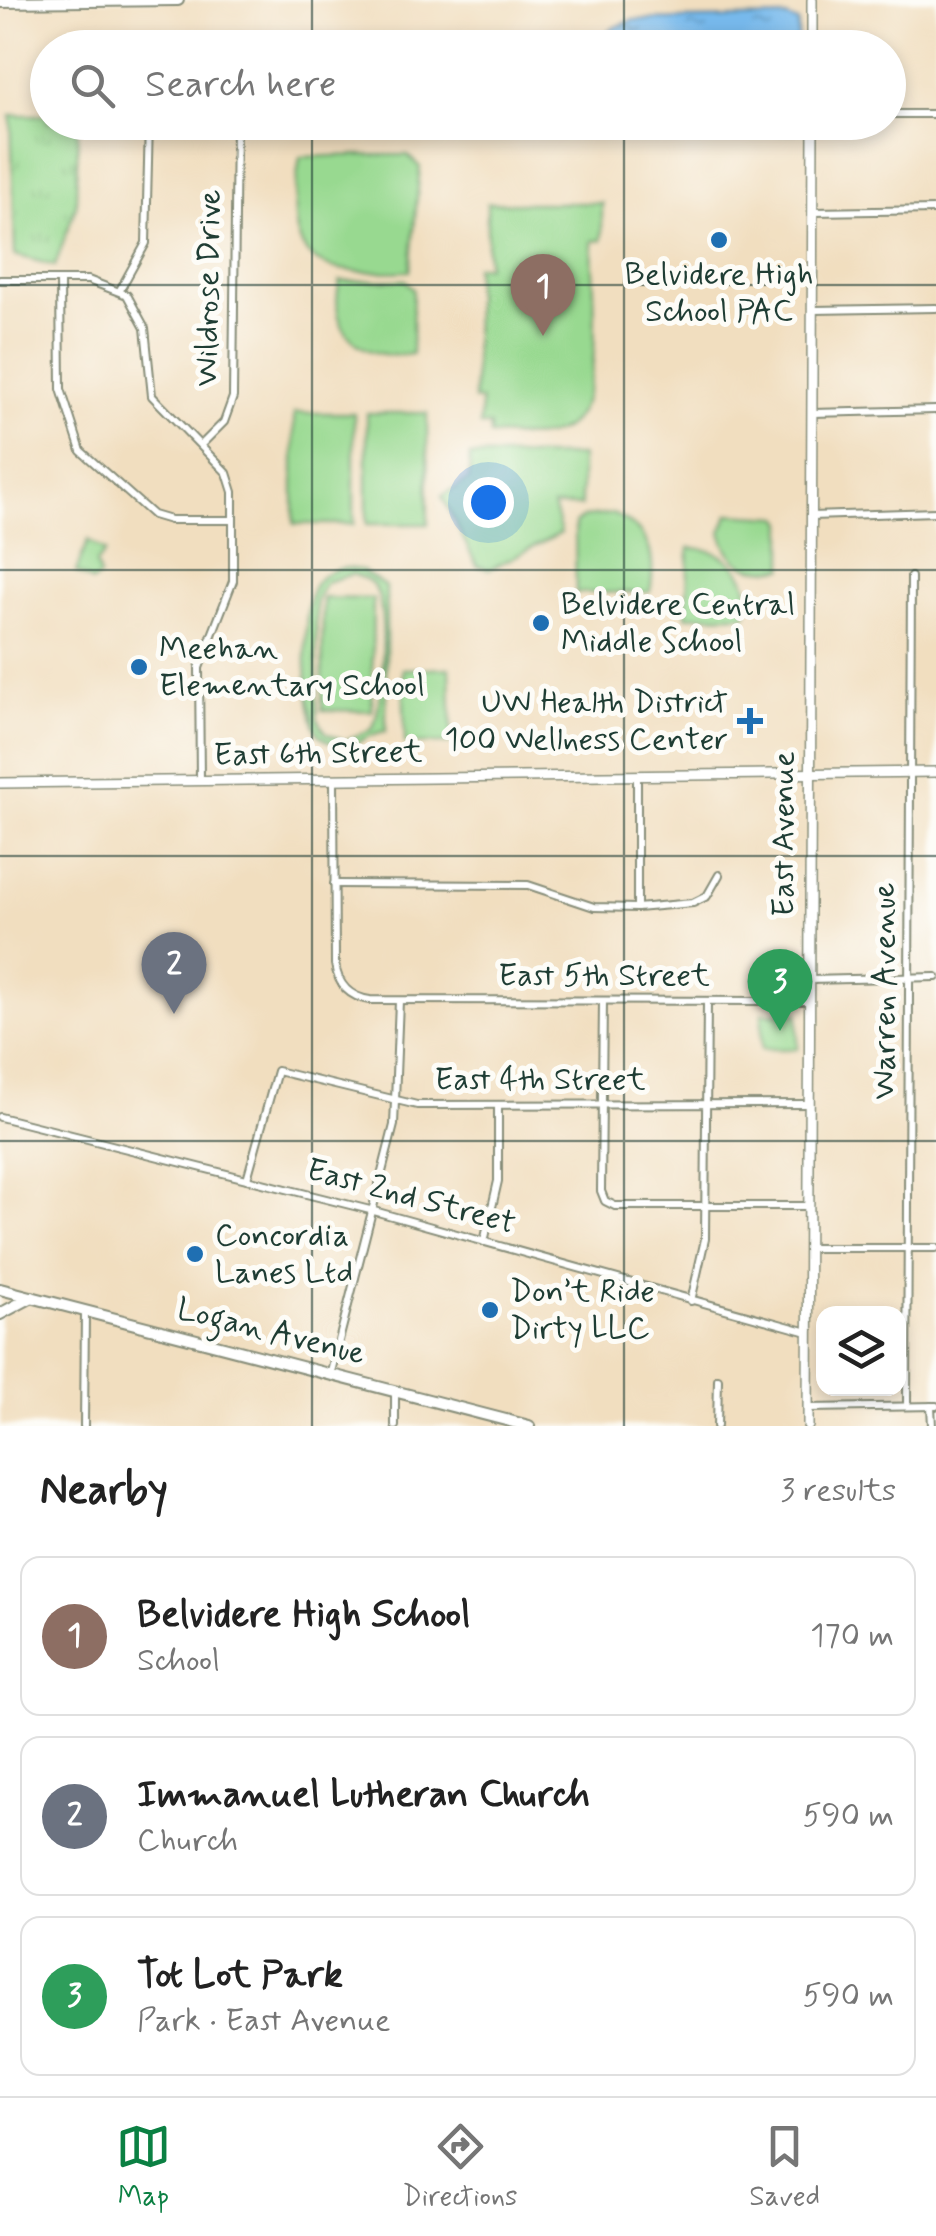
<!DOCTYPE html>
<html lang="en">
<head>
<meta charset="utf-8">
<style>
	:root { --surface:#fff; --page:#f6f6f6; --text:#222; --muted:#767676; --line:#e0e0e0; --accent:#0b8043 }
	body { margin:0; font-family:Mynerve,sans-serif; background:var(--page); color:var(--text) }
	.controls { position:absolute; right:30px; bottom:30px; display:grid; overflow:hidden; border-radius:20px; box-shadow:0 5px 15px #0003 }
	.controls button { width:90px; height:90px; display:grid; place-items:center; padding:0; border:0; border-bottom:2px solid var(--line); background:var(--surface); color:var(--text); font:50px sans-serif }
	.you { position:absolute; left:488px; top:502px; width:35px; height:35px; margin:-25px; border:8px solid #fff; border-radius:50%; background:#1a73e8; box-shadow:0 0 0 15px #1a73e833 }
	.badge { display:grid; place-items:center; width:65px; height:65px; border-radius:50%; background:var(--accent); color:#fff; font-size:32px; font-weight:700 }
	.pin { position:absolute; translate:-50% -82px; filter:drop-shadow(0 2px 5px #0008) }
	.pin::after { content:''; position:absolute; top:52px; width:35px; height:30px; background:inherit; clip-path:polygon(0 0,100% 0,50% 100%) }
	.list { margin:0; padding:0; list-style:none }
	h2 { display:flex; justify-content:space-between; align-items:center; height:130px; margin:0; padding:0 40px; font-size:42px }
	h2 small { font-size:32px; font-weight:400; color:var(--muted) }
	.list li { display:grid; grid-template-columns:65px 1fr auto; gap:30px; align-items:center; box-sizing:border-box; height:160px; margin:0 20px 20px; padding:0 20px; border:2px solid var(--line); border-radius:20px }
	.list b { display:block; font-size:38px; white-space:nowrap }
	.list p { margin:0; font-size:32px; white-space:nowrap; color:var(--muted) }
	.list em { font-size:32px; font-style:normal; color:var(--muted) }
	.icon { flex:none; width:55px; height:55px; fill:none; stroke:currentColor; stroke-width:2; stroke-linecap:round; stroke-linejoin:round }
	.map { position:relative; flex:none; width:936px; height:1426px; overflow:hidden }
	.search { position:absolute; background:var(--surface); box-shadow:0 5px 15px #0003; left:30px; right:30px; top:30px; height:110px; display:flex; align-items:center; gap:25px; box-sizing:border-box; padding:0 35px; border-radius:55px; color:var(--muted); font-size:38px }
	.sheet { height:670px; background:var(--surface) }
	nav { display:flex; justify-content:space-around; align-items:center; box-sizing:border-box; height:140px; border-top:2px solid var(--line); background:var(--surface); font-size:28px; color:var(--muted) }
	nav a { display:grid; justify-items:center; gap:5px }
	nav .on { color:var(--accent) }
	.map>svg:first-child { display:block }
	.grass { fill:url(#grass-tufts); stroke:#5c8b62; stroke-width:2.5 }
	.park { fill:#98d990; stroke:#5c8b62; stroke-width:2.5; fill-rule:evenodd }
	.water { fill:url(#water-ripples); stroke:#4b7b90; stroke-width:2.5 }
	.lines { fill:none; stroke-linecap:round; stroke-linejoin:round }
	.minor-casing { stroke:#888e7a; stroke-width:10 }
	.tertiary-casing { stroke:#888e7a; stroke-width:12 }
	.secondary-casing { stroke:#888e7a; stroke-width:14 }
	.primary-casing { stroke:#888e7a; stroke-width:14 }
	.minor { stroke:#fff; stroke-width:6 }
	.tertiary { stroke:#fff; stroke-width:9 }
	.secondary { stroke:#fff; stroke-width:10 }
	.primary { stroke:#fff; stroke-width:10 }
	.grid { fill:none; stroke:#1f3d34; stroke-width:2.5; stroke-opacity:0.55 }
	.poi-dot { fill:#1f6fb2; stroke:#fdfcf7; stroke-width:4 }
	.labels { text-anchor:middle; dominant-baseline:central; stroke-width:10; stroke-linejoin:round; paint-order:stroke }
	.poi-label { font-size:32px; fill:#1f3d34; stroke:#fdfcf7; text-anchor:start }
	.street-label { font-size:32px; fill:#1f3d34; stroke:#fdfcf7 }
</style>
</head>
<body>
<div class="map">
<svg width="936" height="1426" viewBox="0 0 936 1426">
	<defs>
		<pattern id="grass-tufts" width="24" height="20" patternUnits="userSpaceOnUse" patternTransform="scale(2.5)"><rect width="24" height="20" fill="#98d990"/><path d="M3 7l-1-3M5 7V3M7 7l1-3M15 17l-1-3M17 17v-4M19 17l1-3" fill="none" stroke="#83bb7d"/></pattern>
		<pattern id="water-ripples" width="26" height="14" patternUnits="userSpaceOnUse" patternTransform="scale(2.5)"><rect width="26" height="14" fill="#77b9ec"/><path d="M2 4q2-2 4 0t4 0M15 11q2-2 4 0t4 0" fill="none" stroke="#6198c0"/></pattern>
	</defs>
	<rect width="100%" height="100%" fill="#fdfcf7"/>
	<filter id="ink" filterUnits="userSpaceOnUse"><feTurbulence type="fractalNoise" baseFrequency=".01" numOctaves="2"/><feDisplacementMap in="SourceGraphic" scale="20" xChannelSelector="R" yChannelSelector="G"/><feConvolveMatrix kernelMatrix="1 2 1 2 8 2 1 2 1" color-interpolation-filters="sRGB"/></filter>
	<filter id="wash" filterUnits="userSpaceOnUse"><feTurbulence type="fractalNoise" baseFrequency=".0048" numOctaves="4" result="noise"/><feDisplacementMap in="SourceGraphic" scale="40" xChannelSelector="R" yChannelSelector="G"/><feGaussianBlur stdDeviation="2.25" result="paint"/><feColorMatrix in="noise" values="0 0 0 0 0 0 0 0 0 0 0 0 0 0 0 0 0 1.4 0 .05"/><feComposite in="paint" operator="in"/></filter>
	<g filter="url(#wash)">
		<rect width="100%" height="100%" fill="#f1debf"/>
		<polygon class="grass" points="11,115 47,115 48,122 78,123 76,206 55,266 15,255"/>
		<g class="park">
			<path d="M357 155H408L420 167 410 271C308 276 282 263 300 157Z"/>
			<path d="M487 203H602V240L592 241C592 289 609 410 559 431 539 441 511 435 490 435V426H480L481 401 474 400 475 276V266H487Z"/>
			<path d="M405 280 413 288 412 354C364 362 326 333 340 281Z"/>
			<rect x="294" y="413" width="60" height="111"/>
			<polygon points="367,413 427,413 428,524 367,524"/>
			<polygon points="470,456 581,456 581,506 553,506 561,533 490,569 477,566 442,496 469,480"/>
			<path d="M612 514C649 528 657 555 650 592L576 593 575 523 584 517Z"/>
			<path d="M729 514 780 517 784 522V568C750 573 730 566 721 532Z"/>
			<polygon points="88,540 105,552 96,563 100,577 92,582 76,572"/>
			<path d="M689 548C727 548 757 575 746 615L686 616Z"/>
			<path d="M345 568 361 570 386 587V731C357 735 353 761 319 735 304 715 301 611 313 588 320 575 331 569 345 568ZM352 574C363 578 372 581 377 592 387 613 383 710 372 729L344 741 326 733 317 718 316 601 326 582Z"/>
			<polygon points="323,598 373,599 372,711 322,710"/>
			<polygon points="450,668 452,743 405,744 403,669"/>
			<rect x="762" y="1013" width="36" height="36"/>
		</g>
		<g class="water">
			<polygon points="786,17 798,22 798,47 605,47 609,30 632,20"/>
			<polygon points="604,123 799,122 795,132 604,134"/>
		</g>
	</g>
	<g filter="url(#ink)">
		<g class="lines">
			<g class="minor-casing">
				<g id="minor">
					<polyline points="888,114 936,114"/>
					<polyline points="540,122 549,122"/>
					<polyline points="813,212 936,210"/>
					<polyline points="0,280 88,280 127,295 145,328 152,396 227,473 233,492 233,581 199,668 200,780"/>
					<polyline points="60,280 61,389 81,451 153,515 170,520 233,520"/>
					<polyline points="120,290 146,243 149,122"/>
					<polyline points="813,310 936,308"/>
					<polyline points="812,413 936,410"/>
					<polyline points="203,443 224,422 233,397 236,122"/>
					<polyline points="811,516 936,512"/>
					<path d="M334 779 335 964C338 985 349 997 370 1000L809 1001"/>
					<polyline points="334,884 528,885 594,907 637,908 693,903 707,896 719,875"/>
					<polyline points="637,908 637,776"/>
					<polyline points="809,980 936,977"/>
					<polyline points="603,1001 601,1191 605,1201 615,1206 807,1206"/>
					<polyline points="0,1117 374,1211 808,1332"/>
					<polyline points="247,1179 277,1071 417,1105 809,1104"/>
					<polyline points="484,1242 498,1181 498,1105"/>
					<polyline points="808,1248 936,1248"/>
					<polyline points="691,1301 705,1239 707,1001"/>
					<polyline points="331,1372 394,1125 399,1001"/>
					<polyline points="907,1406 911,577"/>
					<polyline points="931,1406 932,1426"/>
					<polyline points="808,1408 936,1406"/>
					<polyline points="84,1426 85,1312"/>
					<polyline points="395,1426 395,1392"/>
					<polyline points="717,1426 718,1379"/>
				</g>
			</g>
			<g class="tertiary-casing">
				<g id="tertiary">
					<polyline points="812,0 812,48"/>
					<polyline points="0,783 936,772"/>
					<polyline points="808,1426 813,122"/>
				</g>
			</g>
			<g class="secondary-casing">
				<polyline id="secondary" points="0,1289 529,1426"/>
			</g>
			<g class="primary-casing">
				<g id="primary">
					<polyline points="0,2 178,0"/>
					<polyline points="0,1314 32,1297"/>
				</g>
			</g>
			<use href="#minor" class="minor"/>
			<use href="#tertiary" class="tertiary"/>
			<use href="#secondary" class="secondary"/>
			<use href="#primary" class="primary"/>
		</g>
	</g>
	<path class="grid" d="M312 0V48M624 0V48M312 122V1426M624 122V1426M0 285H936M0 570H936M0 856H936M0 1141H936"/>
	<g class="poi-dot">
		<circle cx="719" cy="240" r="10"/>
		<circle cx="541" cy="623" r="10"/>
		<circle cx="139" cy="667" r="10"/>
		<path d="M745 706h10v10h10v10h-10v10h-10v-10h-10v-10h10z"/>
		<circle cx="195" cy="1254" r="10"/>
		<circle cx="490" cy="1310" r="10"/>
	</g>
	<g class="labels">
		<g class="poi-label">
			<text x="719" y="275" text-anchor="middle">Belvidere High<tspan x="719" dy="37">School PAC</tspan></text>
			<text x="561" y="605">Belvidere Central<tspan x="561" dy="37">Middle School</tspan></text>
			<text x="159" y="649">Meehan<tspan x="159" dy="37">Elementary School</tspan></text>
			<text x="728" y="703" text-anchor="end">UW Health District<tspan x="728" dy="37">100 Wellness Center</tspan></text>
			<text x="215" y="1236">Concordia<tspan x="215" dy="37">Lanes Ltd</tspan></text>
			<text x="510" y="1292">Don’t Ride<tspan x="510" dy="37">Dirty LLC</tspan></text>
		</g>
		<g class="street-label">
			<text transform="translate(209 288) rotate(-89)">Wildrose Drive</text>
			<text transform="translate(318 754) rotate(-1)">East 6th Street</text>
			<text transform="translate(784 834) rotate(-90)">East Avenue</text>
			<text x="604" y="976">East 5th Street</text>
			<text transform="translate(885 991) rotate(-90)">Warren Avenue</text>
			<text x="540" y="1080">East 4th Street</text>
			<text transform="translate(411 1197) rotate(15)">East 2nd Street</text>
			<text transform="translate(271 1332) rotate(14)">Logan Avenue</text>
		</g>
	</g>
</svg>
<div class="controls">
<button><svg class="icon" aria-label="layers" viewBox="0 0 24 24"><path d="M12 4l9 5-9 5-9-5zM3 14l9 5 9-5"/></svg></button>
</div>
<div class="you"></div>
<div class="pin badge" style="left:543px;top:336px;background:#8d6e63">1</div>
<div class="pin badge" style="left:174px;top:1014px;background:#6b7280">2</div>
<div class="pin badge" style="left:780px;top:1031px;background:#2e9e5b">3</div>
<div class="search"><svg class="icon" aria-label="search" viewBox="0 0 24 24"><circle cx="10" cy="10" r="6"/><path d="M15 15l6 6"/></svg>Search here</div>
</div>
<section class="sheet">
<h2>Nearby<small>3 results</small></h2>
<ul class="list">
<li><span class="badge" style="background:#8d6e63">1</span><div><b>Belvidere High School</b><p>School</p></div><em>170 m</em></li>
<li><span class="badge" style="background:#6b7280">2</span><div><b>Immanuel Lutheran Church</b><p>Church</p></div><em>590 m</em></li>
<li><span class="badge" style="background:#2e9e5b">3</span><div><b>Tot Lot Park</b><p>Park · East Avenue</p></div><em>590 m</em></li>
</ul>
</section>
<nav>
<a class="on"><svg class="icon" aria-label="map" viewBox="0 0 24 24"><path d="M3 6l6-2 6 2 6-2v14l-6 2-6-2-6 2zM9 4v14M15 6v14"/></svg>Map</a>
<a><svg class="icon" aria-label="directions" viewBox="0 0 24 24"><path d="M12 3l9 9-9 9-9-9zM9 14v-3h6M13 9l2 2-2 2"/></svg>Directions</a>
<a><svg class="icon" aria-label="saved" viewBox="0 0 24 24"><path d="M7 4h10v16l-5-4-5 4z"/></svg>Saved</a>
</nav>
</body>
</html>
